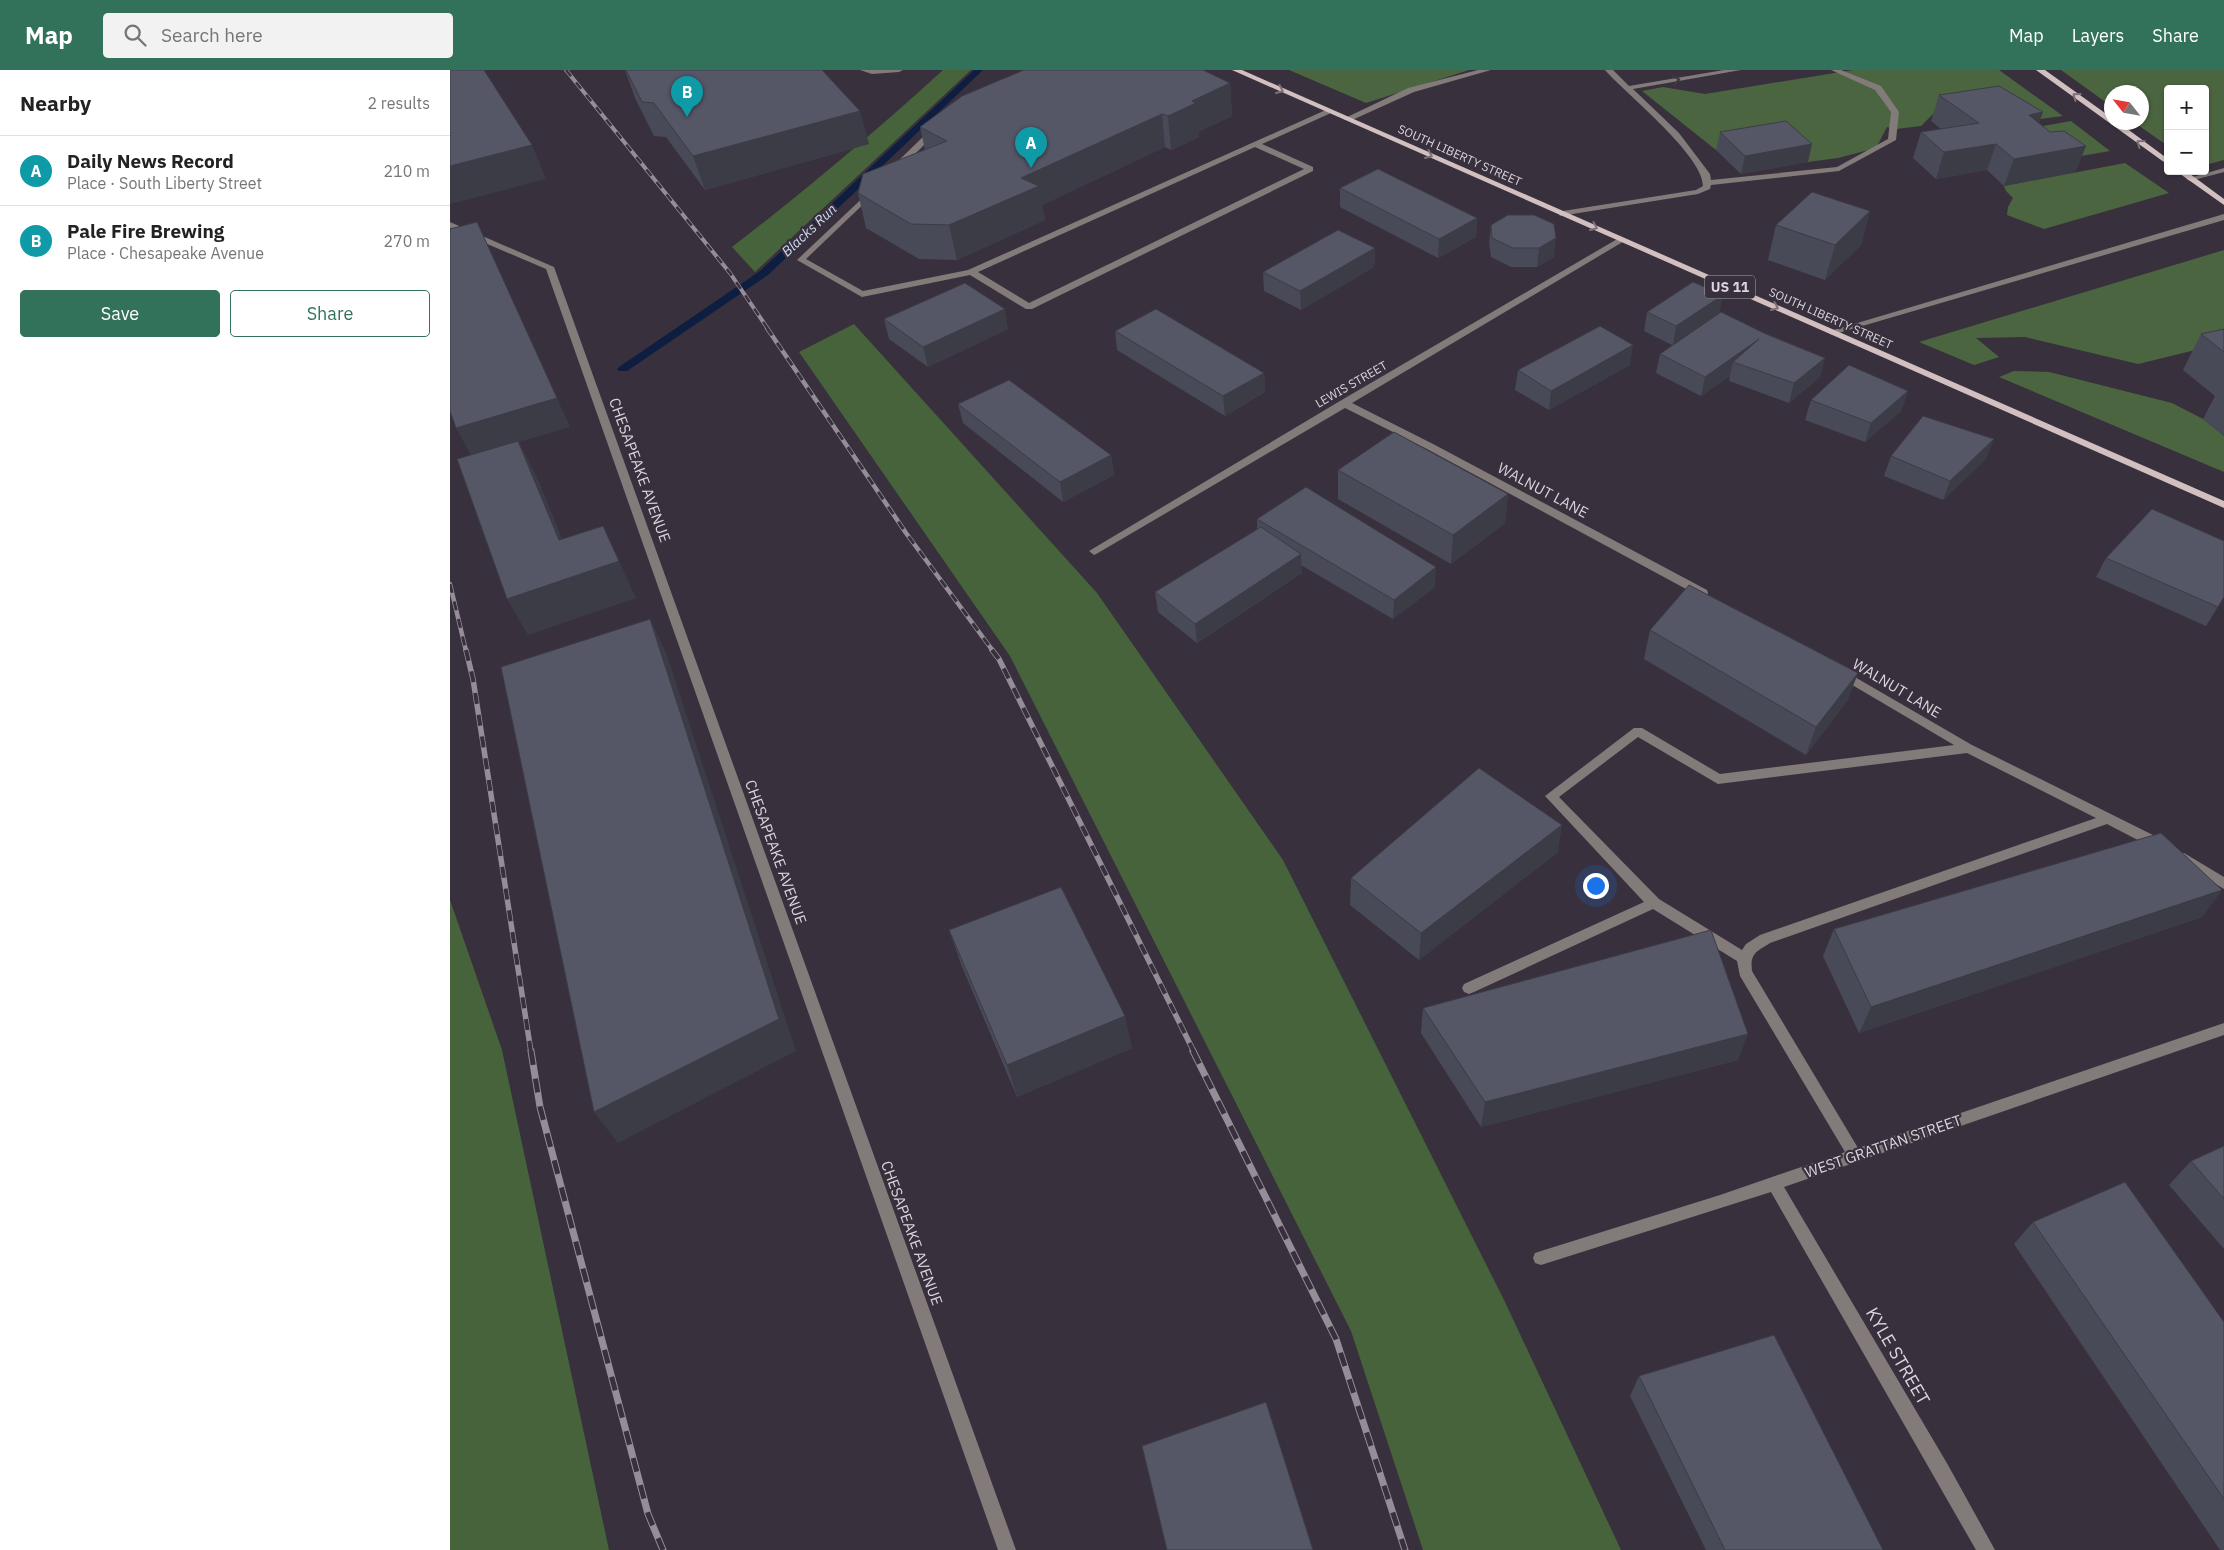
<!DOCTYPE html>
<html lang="en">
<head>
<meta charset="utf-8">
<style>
	:root { --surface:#fff; --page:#f2f2f2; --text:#222; --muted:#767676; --line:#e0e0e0; --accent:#32725a }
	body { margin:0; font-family:"IBM Plex Sans",sans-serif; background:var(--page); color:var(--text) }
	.controls { position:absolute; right:15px; top:15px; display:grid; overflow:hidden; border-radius:5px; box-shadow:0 1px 4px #0004 }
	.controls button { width:45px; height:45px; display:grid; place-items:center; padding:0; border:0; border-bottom:1px solid var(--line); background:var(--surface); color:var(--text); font:25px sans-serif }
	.compass { position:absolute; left:1654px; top:15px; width:45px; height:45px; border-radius:50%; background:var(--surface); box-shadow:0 1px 4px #0004; rotate:301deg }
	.you { position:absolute; left:1145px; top:815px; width:18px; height:18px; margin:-12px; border:4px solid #fff; border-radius:50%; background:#1a73e8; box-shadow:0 0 0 8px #1a73e833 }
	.badge { display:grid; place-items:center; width:32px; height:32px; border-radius:50%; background:var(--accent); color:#fff; font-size:16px; font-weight:700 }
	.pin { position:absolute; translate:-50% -41px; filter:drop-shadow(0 1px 2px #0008) }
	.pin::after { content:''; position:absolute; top:26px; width:18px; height:15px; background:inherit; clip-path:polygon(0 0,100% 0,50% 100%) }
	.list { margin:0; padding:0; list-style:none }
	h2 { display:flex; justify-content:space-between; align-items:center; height:65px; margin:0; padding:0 20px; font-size:21px }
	h2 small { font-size:16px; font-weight:400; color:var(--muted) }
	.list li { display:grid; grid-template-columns:32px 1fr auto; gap:15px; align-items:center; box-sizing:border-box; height:70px; padding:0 20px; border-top:1px solid var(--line) }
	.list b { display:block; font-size:19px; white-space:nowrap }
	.list p { margin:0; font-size:16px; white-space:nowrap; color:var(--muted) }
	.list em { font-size:16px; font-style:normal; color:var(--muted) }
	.actions { display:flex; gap:10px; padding:15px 20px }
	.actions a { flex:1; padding:11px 0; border:1px solid var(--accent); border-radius:5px; text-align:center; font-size:18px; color:var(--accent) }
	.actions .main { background:var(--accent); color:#fff }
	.icon { flex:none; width:28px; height:28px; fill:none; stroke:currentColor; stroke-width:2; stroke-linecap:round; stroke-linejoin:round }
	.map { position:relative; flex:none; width:1774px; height:1480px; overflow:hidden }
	header { display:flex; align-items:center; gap:30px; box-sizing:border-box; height:70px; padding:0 25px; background:var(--accent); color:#fff }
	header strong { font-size:24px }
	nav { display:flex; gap:28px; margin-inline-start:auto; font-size:18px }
	.search { width:350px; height:45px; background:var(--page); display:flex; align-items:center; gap:12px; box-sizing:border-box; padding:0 18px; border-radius:5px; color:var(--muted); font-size:19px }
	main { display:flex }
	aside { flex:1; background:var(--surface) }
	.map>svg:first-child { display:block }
	.green { fill:#4b6541 }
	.forest { fill:#46633b }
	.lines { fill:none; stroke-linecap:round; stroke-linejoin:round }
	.stream { fill:#0d1e41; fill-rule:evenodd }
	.minor { fill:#837a7a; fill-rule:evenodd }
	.major { fill:#d2bfbf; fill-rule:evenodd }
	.rail-far3-casing { stroke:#958d98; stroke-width:4 }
	.rail-far2-casing { stroke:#958d98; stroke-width:4.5 }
	.rail-far1-casing { stroke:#958d98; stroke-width:5.5 }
	.rail-casing { stroke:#958d98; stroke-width:7 }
	.rail-far3 { stroke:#39303d; stroke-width:2.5; stroke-dasharray:8; stroke-linecap:butt }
	.rail-far2 { stroke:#39303d; stroke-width:3; stroke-dasharray:9; stroke-linecap:butt }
	.rail-far1 { stroke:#39303d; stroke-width:4; stroke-dasharray:11; stroke-linecap:butt }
	.rail { stroke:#39303d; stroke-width:5; stroke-dasharray:14; stroke-linecap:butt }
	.wall { fill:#494a58 }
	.shaded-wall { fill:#3c3c47 }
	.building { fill:#555666; stroke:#3c3c47 }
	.oneway { stroke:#403743 }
	.oneway2 { stroke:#7e7078 }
	.labels { text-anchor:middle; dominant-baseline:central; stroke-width:4.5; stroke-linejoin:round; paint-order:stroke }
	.far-street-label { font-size:12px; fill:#dad4dc; stroke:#39303d }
	.far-water-label { font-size:14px; font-style:italic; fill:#ccdaf5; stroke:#39303d }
	.shield { fill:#39303d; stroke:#aaa3ac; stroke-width:1 }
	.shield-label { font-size:14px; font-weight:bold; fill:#dad4dc }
	.street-label { font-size:15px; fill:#dad4dc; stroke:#39303d }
	.near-street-label { font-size:18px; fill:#dad4dc; stroke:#39303d }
</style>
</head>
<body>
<header>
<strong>Map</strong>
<div class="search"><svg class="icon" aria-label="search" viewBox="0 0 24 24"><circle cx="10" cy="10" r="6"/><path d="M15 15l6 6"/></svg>Search here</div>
<nav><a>Map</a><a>Layers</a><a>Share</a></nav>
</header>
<main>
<aside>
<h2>Nearby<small>2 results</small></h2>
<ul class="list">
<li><span class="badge" style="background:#0f9aa8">A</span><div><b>Daily News Record</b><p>Place · South Liberty Street</p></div><em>210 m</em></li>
<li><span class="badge" style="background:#0f9aa8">B</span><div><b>Pale Fire Brewing</b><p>Place · Chesapeake Avenue</p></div><em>270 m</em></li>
</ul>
<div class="actions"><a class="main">Save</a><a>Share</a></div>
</aside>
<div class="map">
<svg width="1774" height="1480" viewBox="0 0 1774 1480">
	<rect width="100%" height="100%" fill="#39303d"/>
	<g class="green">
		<polygon points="839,0 1019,0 916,33"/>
		<polygon points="1403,0 1549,0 1613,46 1566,52 1486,41 1471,56 1446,59 1437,57 1426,78 1388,88 1358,92 1266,80 1192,21 1213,17 1255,24"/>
		<polygon points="1611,0 1774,0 1774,90 1755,95 1755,19 1718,19 1718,76 1685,53 1692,52 1692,22 1662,22 1661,36"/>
		<polygon points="1621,51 1660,81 1608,90 1576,59"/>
		<polygon points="1675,93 1719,123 1594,159 1557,145 1558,137 1563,128 1556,121 1554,116"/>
		<polygon points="1774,180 1774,273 1688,294 1575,267 1526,268 1549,287 1524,295 1469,272"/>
		<polygon points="1564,301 1599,302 1722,333 1753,349 1774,366 1774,402 1549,307"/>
	</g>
	<g class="forest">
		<path d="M493 0H521L305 202 282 177C355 121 425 62 493 0Z"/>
		<polygon points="404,254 647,523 833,790 1055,1232 1171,1480 973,1480 901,1261 560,586 349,282"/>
		<polygon points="0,830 52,980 159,1480 0,1480"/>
	</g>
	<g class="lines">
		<polygon class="stream" points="524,0 533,0 318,205 177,301 169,301 167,299 169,297 310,201"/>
		<g class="minor">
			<polygon points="410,0 453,0 449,2 422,4"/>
			<polygon points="1028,0 1041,0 964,22 900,51 893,49 958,18"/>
			<path d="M1155 0H1163L1179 16 1274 0H1291L1183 19 1229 63 1260 104 1261 110 1387 97 1438 69 1441 42 1425 20 1381 0H1391L1431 16 1449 42 1446 70 1389 101 1261 115 1260 119 1248 124 1110 146 1109 144 1113 141 1246 120 1253 116C1253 85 1177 25 1155 0Z"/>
			<path d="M878 39 882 41 881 43 812 74 863 97V101L582 239H576L520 205 412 227 347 190 421 120H424V124L356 189 413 221 518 200ZM805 77 854 99 579 233 528 202Z"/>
			<polygon points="481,59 488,61 449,100 443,100 443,96"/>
			<polygon points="1774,98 1774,102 1740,111 1736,109"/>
			<polygon points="1774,144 1774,150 1385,264 1382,265 1377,262"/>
			<polygon points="0,152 104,197 566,1480 548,1480 96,199 0,158"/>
			<polygon points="1169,168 1176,170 902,333 985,375 1257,520 1258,523 1257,526 1249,526 977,379 895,338 648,483 644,485 639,481 890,331"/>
			<path d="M1391 599 1522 675 1715 771 1716 775 1715 779H1705L1657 754 1320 873C1306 882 1300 883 1302 901L1408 1078 1774 953V965L1334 1117 1498 1395 1545 1480H1526L1321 1122 1091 1195 1085 1193 1083 1188 1085 1183 1091 1181 1270 1125 1395 1082 1290 906 1287 891 1203 839 1024 922 1019 924 1014 922 1012 918 1014 914 1194 832 1095 726 1184 658H1192L1270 704 1504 675 1387 606 1385 603 1387 600ZM1188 667 1268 714 1517 683 1646 748 1310 865 1296 874 1292 880 1209 829 1109 727Z"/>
			<polygon points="1734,783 1774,807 1774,819 1729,792 1728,788 1729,784"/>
		</g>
		<g class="major">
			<polygon points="782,0 792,0 1774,431 1774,438"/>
			<polygon points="1586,0 1595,0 1662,48 1662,52 1668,52 1718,89 1718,95"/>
			<polygon points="1726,101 1736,101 1774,129 1774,135"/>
		</g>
		<g class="rail-far3-casing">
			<polyline id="rail-far3" points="116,0 280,203 318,259"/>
		</g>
		<g class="rail-far2-casing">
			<g id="rail-far2">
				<polyline points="317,258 456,463 543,581"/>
				<polyline points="0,514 16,581"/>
			</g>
		</g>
		<g class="rail-far1-casing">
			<g id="rail-far1">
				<polyline points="16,580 23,609 81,982"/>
				<polyline points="542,580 549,589 744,982"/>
			</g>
		</g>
		<g class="rail-casing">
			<g id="rail">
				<polyline points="81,981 90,1037 198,1444 213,1480"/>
				<polyline points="743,981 886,1269 955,1480"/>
			</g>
		</g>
		<use href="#rail-far3" class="rail-far3"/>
		<use href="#rail-far2" class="rail-far2"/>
		<use href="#rail-far1" class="rail-far1"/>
		<use href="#rail" class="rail"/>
	</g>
	<g class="wall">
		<polygon points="175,0 372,0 419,74 255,120 216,67 204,66 185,28"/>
		<polygon points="780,13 782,46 748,62 749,67 721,80 715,77 592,135 595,150 507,190 469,189 416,158 408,123 475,80 470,57"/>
		<polygon points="1489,25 1593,42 1589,53 1600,62 1636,76 1625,102 1554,116 1537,100 1486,109 1463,88 1471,62 1491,59 1481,51"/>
		<polygon points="1270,62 1358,92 1291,104 1266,80"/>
		<polygon points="890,118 1027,148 1026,167 988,188 890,137"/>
		<polygon points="1420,141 1411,175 1375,210 1318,190 1326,155"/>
		<polygon points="1058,145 1104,187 1087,197 1061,197 1041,187 1039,173 1041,155"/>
		<polygon points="925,178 924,197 851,240 814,221 813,202"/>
		<polygon points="1197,242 1269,244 1375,288 1370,307 1339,333 1279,311 1280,306 1251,326 1206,303 1210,284 1222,275 1194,261"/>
		<polygon points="434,249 558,259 478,297 439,269"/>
		<polygon points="1774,259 1774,366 1753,349 1765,326 1733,300 1751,264"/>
		<polygon points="665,261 814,303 815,322 775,346 667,280"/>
		<polygon points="1180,295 1099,340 1065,320 1068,300"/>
		<polygon points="1458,321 1451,341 1415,372 1355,350 1361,330"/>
		<polygon points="508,334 661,385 664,405 613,432 513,353"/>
		<polygon points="1441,386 1536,389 1493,430 1434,406"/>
		<polygon points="888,400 1058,424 1055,453 1001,494 888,429"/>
		<polygon points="807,449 985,517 943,549 851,495 852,503 747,573 708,542 705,522 807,460"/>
		<polygon points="1656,488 1774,527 1756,556 1646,507"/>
		<polygon points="1200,560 1408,603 1397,631 1356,685 1194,589"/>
		<polygon points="1108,782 969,890 900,835 901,808"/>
		<polygon points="1772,820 1752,847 1409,963 1373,886 1384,859"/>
		<polygon points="499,860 682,978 567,1027 511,894"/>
		<polygon points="973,938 1288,990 1031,1057 971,963"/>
		<polygon points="1774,1076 1774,1179 1719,1115 1741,1091"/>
		<polygon points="1583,1152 1774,1252 1774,1480 1770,1480 1564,1174"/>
		<polygon points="1189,1306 1433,1480 1256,1480 1180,1326"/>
	</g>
	<g class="shaded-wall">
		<polygon points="780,13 782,46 748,62 749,67 721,80 718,46 742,31"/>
		<polygon points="410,41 419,74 255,120 243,86"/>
		<polygon points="1593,42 1583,68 1579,45"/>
		<polygon points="712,44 715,77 592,135 595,150 507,190 499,155 571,108"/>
		<polygon points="1362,74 1358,92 1291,104 1295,86"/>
		<polygon points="1546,74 1537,100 1486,109 1494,82"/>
		<polygon points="82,75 96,109 0,134 0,96"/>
		<polygon points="1636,76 1625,102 1554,116 1564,89"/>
		<polygon points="1420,141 1411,175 1375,210 1385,175"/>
		<polygon points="1027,148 1026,167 988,188 989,169"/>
		<polygon points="27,152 120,357 69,372 87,407 127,505 153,456 186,528 78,565 57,529 22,387 6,358"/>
		<polygon points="1106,168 1104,187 1087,197 1089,178"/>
		<polygon points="925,178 924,197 851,240 850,221"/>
		<polygon points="1273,225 1269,245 1223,275 1226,256"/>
		<polygon points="555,239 558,259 478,297 473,277"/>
		<polygon points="1309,269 1283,292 1280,306 1251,326 1255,307"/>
		<polygon points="1183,275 1180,295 1099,340 1101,321"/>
		<polygon points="1375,288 1370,307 1339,333 1344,313"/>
		<polygon points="814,303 815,322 775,346 773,326"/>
		<polygon points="1458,321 1451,341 1415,372 1421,353"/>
		<polygon points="1544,369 1536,389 1493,430 1500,411"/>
		<polygon points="661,385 664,405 613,432 610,412"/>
		<polygon points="1058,424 1055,453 1001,494 1003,465"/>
		<polygon points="851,484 852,503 747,573 745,554"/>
		<polygon points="986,497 985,517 943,549 944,530"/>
		<polygon points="200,549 217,585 346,981 168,1073 144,1042"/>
		<polygon points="1408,603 1397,631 1356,685 1366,657"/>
		<polygon points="1112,755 1108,782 969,890 971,863"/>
		<polygon points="1772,820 1752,847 1409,963 1421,937"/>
		<polygon points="675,946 682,978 567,1027 557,995"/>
		<polygon points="1298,964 1288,990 1031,1057 1035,1032"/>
	</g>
	<g class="building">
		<polygon points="0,0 34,0 82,75 0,96"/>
		<polygon points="176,0 372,0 410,41 243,86 204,33 192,32"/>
		<polygon points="574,0 753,0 780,13 742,31 746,33 718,46 712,44 571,108 589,116 499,155 461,154 408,123 413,104 497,71 470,57 512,26"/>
		<polygon points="1549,16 1593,42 1579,45 1600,62 1614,61 1636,76 1564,89 1546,74 1494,82 1471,62 1529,53 1489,25"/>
		<polygon points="1336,51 1362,74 1295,86 1270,62"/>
		<polygon points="928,99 1027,148 989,169 890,118"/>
		<polygon points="1362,122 1420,141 1385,175 1326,155"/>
		<polygon points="1058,145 1084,145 1104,154 1106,168 1089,178 1063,178 1042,168 1041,155"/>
		<polygon points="27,152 107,328 6,358 0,341 0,159"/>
		<polygon points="888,160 925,178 850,221 813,202"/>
		<polygon points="1243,212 1273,225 1226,256 1197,242"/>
		<polygon points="515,213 555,239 473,277 434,249"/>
		<polygon points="706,239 814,303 773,326 665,261"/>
		<polygon points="1271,242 1316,264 1375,288 1344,313 1283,292 1309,269 1255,307 1210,284"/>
		<polygon points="1150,256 1183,275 1101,321 1068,300"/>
		<polygon points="1774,259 1774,282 1751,264"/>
		<polygon points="1399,295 1458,321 1421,353 1361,330"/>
		<polygon points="559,310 661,385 610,412 508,334"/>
		<polygon points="1473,346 1544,369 1500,411 1441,386"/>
		<polygon points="944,362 1058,424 1003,465 888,400"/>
		<polygon points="68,371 109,470 153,456 169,491 57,529 7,389"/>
		<polygon points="856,417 986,497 944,530 807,449"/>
		<polygon points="1702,439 1774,471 1774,527 1768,537 1656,488"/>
		<polygon points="811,457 851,484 745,554 705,522"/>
		<polygon points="1239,515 1408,603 1366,657 1200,560"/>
		<polygon points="200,549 329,949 144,1042 51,597"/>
		<polygon points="1029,698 1112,755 971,863 901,808"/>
		<polygon points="1711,763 1772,820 1421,937 1384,859"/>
		<polygon points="611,817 675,946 557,995 499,860"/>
		<polygon points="1261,860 1298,964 1035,1032 973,938"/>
		<polygon points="1774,1076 1774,1129 1741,1091"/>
		<polygon points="1675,1112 1774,1252 1774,1429 1583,1152"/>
		<polygon points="1324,1265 1433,1480 1275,1480 1189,1306"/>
		<polygon points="816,1332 863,1480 717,1480 692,1376"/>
	</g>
	<defs><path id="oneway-chevron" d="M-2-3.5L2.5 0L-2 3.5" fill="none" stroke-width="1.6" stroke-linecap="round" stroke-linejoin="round" transform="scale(1.25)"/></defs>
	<use class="oneway" href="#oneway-chevron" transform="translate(1226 10) rotate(-10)"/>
	<g class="oneway2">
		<use href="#oneway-chevron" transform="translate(830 20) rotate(24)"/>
		<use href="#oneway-chevron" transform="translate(1626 26) rotate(-144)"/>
		<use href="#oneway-chevron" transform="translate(1690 73) rotate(-144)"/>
		<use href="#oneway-chevron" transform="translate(979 85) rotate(24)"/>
		<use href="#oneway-chevron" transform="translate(1144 157) rotate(24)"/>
		<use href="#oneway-chevron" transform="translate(1325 237) rotate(24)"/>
	</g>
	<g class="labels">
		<g class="far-street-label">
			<text transform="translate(1010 85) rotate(24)">SOUTH LIBERTY STREET</text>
			<text transform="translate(1381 248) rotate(24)">SOUTH LIBERTY STREET</text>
			<text transform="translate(901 314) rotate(-30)">LEWIS STREET</text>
		</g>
		<g class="far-water-label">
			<text transform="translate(359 160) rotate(-43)">Blacks Run</text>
		</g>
		<rect class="shield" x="1255" y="205.5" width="50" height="23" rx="4"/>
		<g class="shield-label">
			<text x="1280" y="217">US 11</text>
		</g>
		<g class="street-label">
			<text transform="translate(190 400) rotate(70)">CHESAPEAKE AVENUE</text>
			<text transform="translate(1093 420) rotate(28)">WALNUT LANE</text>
			<text transform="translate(1447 618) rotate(31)">WALNUT LANE</text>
			<text transform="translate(326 782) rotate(70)">CHESAPEAKE AVENUE</text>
			<text transform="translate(1433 1076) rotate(-19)">WEST GRATTAN STREET</text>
			<text transform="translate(462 1163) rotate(70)">CHESAPEAKE AVENUE</text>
		</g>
		<g class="near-street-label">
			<text transform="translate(1448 1286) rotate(60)">KYLE STREET</text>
		</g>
	</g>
</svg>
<div class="controls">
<button>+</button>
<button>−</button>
</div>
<svg class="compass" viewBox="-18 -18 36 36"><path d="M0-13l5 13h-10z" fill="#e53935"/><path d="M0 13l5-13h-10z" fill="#767676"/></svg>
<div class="you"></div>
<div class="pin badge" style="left:581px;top:98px;background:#0f9aa8">A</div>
<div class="pin badge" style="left:237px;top:47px;background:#0f9aa8">B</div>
</div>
</main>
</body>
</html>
